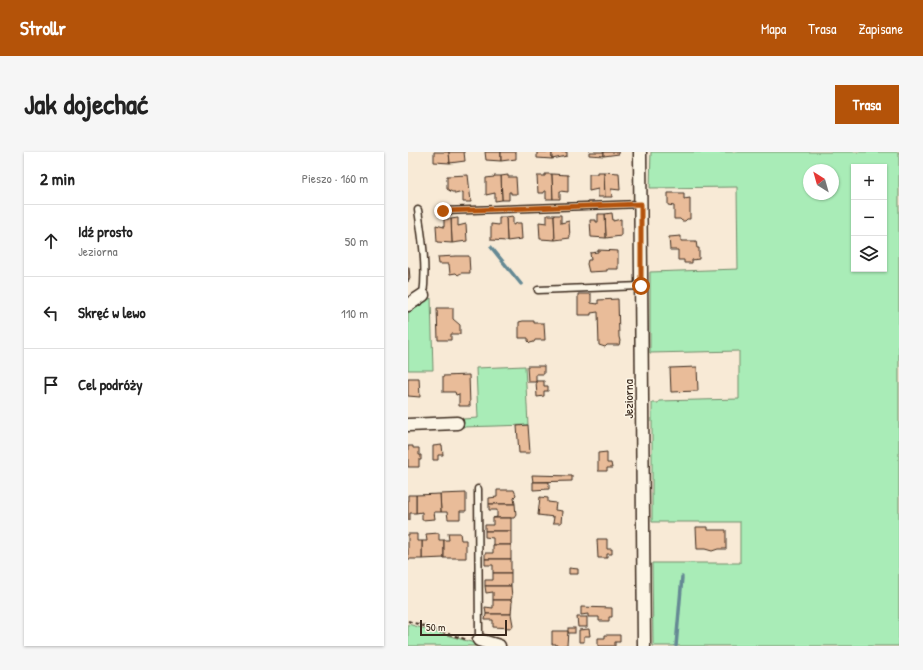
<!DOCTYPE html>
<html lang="pl">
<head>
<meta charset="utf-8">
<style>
	:root { --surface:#fff; --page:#f6f6f6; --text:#222; --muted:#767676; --line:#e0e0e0; --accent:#b45309 }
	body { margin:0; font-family:"Patrick Hand",sans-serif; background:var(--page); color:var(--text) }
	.controls { position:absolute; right:12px; top:12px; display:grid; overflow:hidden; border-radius:0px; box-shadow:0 1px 3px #0004 }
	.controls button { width:36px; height:36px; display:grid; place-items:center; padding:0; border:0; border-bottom:1px solid var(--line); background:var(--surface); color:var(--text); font:20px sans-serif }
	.compass { position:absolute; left:395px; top:12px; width:36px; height:36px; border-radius:50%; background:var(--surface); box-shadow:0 1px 3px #0004; rotate:323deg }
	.scale { position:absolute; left:12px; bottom:10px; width:87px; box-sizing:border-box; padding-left:4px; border:2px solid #3b2a1e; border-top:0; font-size:11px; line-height:14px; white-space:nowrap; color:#3b2a1e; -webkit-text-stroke:3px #fcf5e5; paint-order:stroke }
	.stop { position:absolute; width:12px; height:12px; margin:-9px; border:3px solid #b45309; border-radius:50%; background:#fff }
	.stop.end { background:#b45309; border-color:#fff; box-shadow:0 1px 4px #0008 }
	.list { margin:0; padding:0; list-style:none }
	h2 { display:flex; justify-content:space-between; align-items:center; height:52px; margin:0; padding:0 16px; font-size:17px }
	h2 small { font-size:13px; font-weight:400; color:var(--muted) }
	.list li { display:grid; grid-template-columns:26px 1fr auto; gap:12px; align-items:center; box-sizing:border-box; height:72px; padding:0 16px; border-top:1px solid var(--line) }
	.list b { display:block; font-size:15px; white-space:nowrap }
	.list p { margin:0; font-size:13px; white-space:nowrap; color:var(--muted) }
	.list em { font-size:13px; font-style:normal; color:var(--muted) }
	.icon { flex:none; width:22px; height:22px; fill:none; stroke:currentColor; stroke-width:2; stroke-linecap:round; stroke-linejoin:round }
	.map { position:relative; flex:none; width:491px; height:494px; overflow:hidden; border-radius:0px }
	header { display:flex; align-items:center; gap:24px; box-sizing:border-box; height:56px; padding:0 20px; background:var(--accent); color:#fff }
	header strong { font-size:19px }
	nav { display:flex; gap:22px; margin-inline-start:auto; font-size:14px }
	.intro { display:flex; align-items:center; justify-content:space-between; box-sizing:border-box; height:96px; padding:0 24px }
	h1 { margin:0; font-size:28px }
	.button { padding:10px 18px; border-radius:0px; background:var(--accent); color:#fff; font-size:14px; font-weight:700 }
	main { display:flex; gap:24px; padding:0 24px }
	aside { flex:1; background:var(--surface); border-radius:0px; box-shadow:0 1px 3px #0004 }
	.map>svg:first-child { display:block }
	.green { fill:#a9ecb7; stroke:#728b6a; fill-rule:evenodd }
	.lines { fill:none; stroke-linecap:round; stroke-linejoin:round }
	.stream { stroke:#658994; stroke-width:3.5 }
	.building { fill:#e9bc99; stroke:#3b2a1e }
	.service-casing { stroke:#3b2a1e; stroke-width:9 }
	.minor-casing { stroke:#3b2a1e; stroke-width:15 }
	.path { stroke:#3b2a1e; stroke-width:2; stroke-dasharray:4 3; stroke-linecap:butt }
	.service { stroke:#fcf5e5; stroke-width:6 }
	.minor { stroke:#fcf5e5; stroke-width:12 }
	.route { stroke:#b45309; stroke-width:5 }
	.labels { text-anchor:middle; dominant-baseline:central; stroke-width:3; stroke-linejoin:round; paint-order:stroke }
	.street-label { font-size:13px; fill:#3b2a1e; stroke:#fcf5e5 }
</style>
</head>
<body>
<header>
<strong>Strollr</strong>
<nav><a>Mapa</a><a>Trasa</a><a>Zapisane</a></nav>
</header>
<div class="intro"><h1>Jak dojechać</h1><a class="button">Trasa</a></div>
<main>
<aside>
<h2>2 min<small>Pieszo · 160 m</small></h2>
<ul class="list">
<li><svg class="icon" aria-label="ahead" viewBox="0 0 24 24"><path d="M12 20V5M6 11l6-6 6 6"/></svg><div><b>Idź prosto</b><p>Jeziorna</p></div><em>50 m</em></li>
<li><svg class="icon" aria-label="left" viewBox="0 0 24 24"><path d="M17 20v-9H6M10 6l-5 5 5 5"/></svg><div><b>Skręć w lewo</b></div><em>110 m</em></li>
<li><svg class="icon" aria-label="arrive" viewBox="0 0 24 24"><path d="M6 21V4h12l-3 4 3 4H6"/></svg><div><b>Cel podróży</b></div></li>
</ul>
</aside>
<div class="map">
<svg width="491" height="494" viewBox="0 0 491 494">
	<rect width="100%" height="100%" fill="#f8ead6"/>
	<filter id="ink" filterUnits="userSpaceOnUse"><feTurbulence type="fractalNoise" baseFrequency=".025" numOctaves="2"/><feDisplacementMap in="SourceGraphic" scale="8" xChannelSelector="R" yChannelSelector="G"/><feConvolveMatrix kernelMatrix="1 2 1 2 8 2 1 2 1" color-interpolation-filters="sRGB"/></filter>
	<g filter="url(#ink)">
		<g class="green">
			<path d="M243 0H491V494H245L244 411H332V370H244V251H250L251 249 331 247V199L242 201V120L330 117 329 35 242 36ZM446 15H476V117H446ZM401 18H425V42H401Z"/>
			<polygon points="23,146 25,218 0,218 0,161"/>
			<polygon points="117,214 120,273 55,275 55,267 70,266 68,216"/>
			<polygon points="0,472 77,494 0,494"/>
		</g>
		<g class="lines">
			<g class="stream">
				<polyline points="83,95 113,132"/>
				<polyline points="268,494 274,425"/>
			</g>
		</g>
		<g class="building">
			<polygon points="26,0 41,0 42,11 26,10"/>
			<polygon points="41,0 56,0 57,9 42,11"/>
			<polygon points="77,0 93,0 93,9 78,8"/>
			<polygon points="93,0 108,0 108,7 93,9"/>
			<polygon points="129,0 144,0 144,7 129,6"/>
			<polygon points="144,0 159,0 159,4 144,7"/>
			<polygon points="181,0 196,0 196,4 181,3"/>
			<polygon points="196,0 211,0 211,2 196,4"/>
			<polygon points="189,20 196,20 197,45 190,45 190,37 181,39 181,22 189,22"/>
			<polygon points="196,20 211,21 212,38 203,37 204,45 197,45"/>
			<polygon points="137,22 144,22 145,47 138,47 138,39 136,39 136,41 130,41 129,24 137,24"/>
			<polygon points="144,22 160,23 160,40 152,39 152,47 145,47"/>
			<polygon points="60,23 63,50 55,50 55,40 47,42 47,40 44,40 39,37 39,24"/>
			<polygon points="100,23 100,25 108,25 109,42 103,42 103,40 101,40 101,48 94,48 93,24"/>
			<polygon points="86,24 93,24 94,48 87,49 87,41 78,43 78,26 86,25"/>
			<polygon points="260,41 276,41 276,47 282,46 282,67 279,67 277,69 274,69 272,67 266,67 266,54 260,53"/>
			<polygon points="204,61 205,69 213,67 213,84 198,86 197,62"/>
			<polygon points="190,62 197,62 198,86 183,85 182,68 188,68 188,70 190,70"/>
			<polygon points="139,63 146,63 147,88 132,87 131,70 139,71"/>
			<polygon points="146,63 153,63 153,71 161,69 162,86 147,88"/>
			<polygon points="105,64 105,73 108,72 108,71 113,71 114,87 99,89 98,65"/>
			<polygon points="91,65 98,65 99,89 83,88 83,72 91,73"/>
			<polygon points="50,66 50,74 58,72 59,89 44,91 43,67"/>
			<polygon points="36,67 43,67 44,91 29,90 28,73 36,75"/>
			<polygon points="273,84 273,89 288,89 289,96 291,96 291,107 284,108 284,111 276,111 276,108 270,108 270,98 262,98 261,85"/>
			<polygon points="190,98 210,99 210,117 199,117 199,119 181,120 179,112 180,108 183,108 182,101 190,100"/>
			<polygon points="48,104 61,104 62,121 53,121 50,123 48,121 42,122 41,112 31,112 30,105"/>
			<polygon points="0,115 1,115 2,127 0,127 0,130"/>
			<polygon points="170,142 183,142 183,151 190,152 190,148 210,147 211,185 212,189 211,193 199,193 197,195 191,193 190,160 183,161 183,163 170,163"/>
			<polygon points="29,156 45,156 45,167 52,173 52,182 43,182 43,188 30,188"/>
			<polygon points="115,169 126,169 126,171 136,171 137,188 127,188 126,190 122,191 120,189 120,186 111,186 111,170"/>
			<polygon points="119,214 136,214 136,222 128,222 128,230 120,230"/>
			<polygon points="289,215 290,239 263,240 262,216"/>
			<polygon points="61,223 62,254 51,254 51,242 48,243 47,240 35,240 35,224"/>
			<polygon points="0,226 11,226 12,245 0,244"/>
			<polygon points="128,229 136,229 136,234 140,234 140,239 136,239 136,244 129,245"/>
			<polygon points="120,273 122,301 111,301 109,274"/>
			<polygon points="34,293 35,303 30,303 30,308 25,308 25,294"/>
			<polygon points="0,294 5,294 5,296 11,296 11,303 13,303 13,308 11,308 11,315 0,315"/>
			<polygon points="199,300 199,311 203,311 204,316 199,316 199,319 190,319 190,301"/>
			<polygon points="124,323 164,324 164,329 125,330"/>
			<polygon points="125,330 141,330 141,337 125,338"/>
			<polygon points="89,338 106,338 108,343 106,345 107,352 81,352 81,346 89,345"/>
			<polygon points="58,341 58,359 52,359 52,367 40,367 39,360 33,360 32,342"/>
			<polygon points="32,342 33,360 26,360 27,367 14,368 14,360 8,361 8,343"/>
			<polygon points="0,343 8,343 8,361 2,361 2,368 0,368"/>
			<polygon points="132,345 140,346 140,350 148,351 147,358 154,359 153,371 145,371 146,365 130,363"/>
			<polygon points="81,352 107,352 108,363 106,366 85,366 89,365 89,358 81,358"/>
			<polygon points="85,366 103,366 103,379 77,379 77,373 85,373"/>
			<polygon points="288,375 300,375 300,378 318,378 318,397 310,397 304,399 297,397 289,397"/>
			<polygon points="77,379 103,379 103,393 85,393 85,386 77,385"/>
			<polygon points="31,381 31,388 36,388 36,406 14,407 14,389 19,389 18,382"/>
			<polygon points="40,381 52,381 53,388 58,388 58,406 36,406 36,388 41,388"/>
			<polygon points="0,382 9,382 9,389 14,389 14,407 0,407"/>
			<polygon points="189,387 199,387 199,397 204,397 204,402 199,402 199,406 190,406"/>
			<polygon points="85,393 103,393 103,407 77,407 77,401 85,401"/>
			<polygon points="77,407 103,407 103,421 85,421 85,413 77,413"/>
			<polygon points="161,416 170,417 170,422 161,422"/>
			<polygon points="85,421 103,421 103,434 77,434 77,428 85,428"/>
			<polygon points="77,434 103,434 104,445 103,448 85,448 85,440 78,441"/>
			<polygon points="85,448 103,448 104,450 103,462 78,462 77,455 85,456"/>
			<polygon points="173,455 204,456 204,465 201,465 201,469 191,469 191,465 180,465 180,462 173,463"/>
			<polygon points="78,462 103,462 105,473 103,476 85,475 85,468 77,468"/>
			<polygon points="169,465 179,465 179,475 170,475"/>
			<rect x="160" y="476" width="7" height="5"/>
			<polygon points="181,477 182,484 176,484 176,490 171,490 171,478"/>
			<polygon points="144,479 160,479 159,493 148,494 148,492 144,492"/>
			<polygon points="197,483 212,483 212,490 207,490 207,494 190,494 190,486 197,486"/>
		</g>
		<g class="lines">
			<g class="service-casing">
				<g id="service">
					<path d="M10 58C14 85 19 115 15 143"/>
					<polyline points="35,59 233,52"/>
					<polyline points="130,138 233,134"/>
					<polyline points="70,337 71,488"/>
				</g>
			</g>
			<g class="minor-casing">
				<g id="minor">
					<polyline points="232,0 236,494"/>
					<polyline points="0,153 15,143"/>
					<polyline points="0,273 49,271"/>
					<polyline points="71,488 91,494"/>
				</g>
			</g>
			<polyline class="path" points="0,469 60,488"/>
			<use href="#service" class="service"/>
			<use href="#minor" class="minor"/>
		</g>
	</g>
	<g class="lines" filter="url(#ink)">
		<polyline class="route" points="35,59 233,52 233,134"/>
	</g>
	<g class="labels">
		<g class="street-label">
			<text transform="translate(220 247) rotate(-90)">Jeziorna</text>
		</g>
	</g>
</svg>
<div class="controls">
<button>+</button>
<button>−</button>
<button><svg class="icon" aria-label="layers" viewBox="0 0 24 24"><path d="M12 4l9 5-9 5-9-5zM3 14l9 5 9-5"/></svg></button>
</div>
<svg class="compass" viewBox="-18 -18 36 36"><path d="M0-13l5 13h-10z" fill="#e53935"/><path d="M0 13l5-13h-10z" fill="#767676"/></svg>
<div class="scale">50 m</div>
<div class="stop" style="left:233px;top:134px"></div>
<div class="stop end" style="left:35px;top:59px"></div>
</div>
</main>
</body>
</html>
